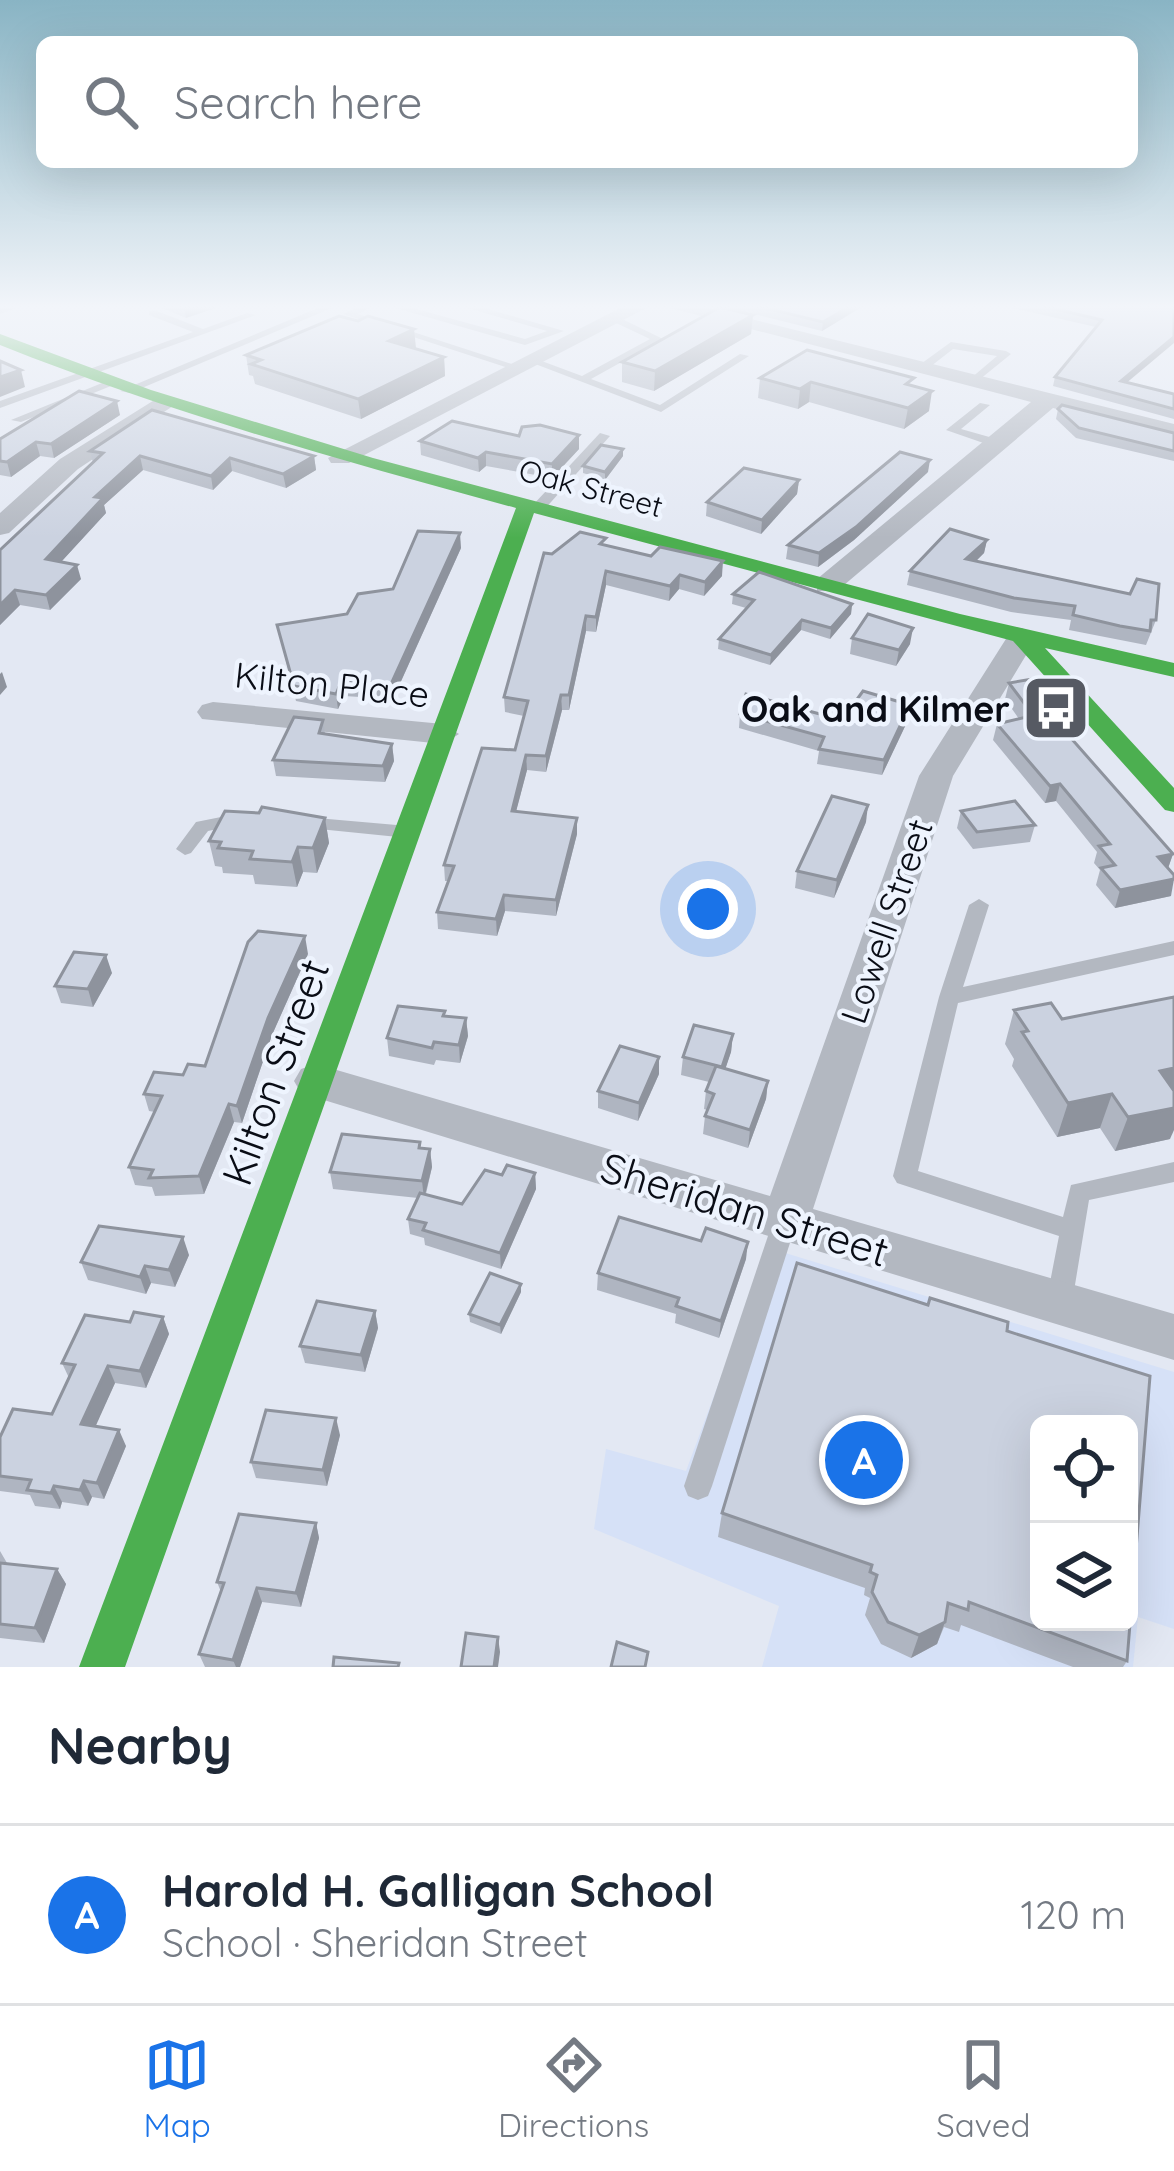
<!DOCTYPE html>
<html lang="en">
<head>
<meta charset="utf-8">
<style>
	:root { --surface:#fff; --page:#f6f6f7; --text:#1f2937; --muted:#747a83; --line:#e0e1e3; --accent:#1a73e8 }
	body { margin:0; font-family:Quicksand,sans-serif; background:var(--page); color:var(--text) }
	.controls { position:absolute; right:36px; bottom:36px; display:grid; overflow:hidden; border-radius:18px; box-shadow:0 12px 48px #0002 }
	.controls button { width:108px; height:108px; display:grid; place-items:center; padding:0; border:0; border-bottom:3px solid var(--line); background:var(--surface); color:var(--text); font:60px sans-serif }
	.you { position:absolute; left:708px; top:909px; width:42px; height:42px; margin:-30px; border:9px solid #fff; border-radius:50%; background:#1a73e8; box-shadow:0 0 0 18px #1a73e833 }
	.badge { display:grid; place-items:center; width:78px; height:78px; border-radius:50%; background:var(--accent); color:#fff; font-size:39px; font-weight:700 }
	.pin { position:absolute; translate:-50% -50%; border:6px solid #fff; box-shadow:0 3px 12px #0006 }
	.list { margin:0; padding:0; list-style:none }
	h2 { display:flex; justify-content:space-between; align-items:center; height:156px; margin:0; padding:0 48px; font-size:51px }
	h2 small { font-size:39px; font-weight:400; color:var(--muted) }
	.list li { display:grid; grid-template-columns:78px 1fr auto; gap:36px; align-items:center; box-sizing:border-box; height:180px; padding:0 48px; border-top:3px solid var(--line) }
	.list b { display:block; font-size:45px; white-space:nowrap }
	.list p { margin:0; font-size:39px; white-space:nowrap; color:var(--muted) }
	.list em { font-size:39px; font-style:normal; color:var(--muted) }
	.icon { flex:none; width:66px; height:66px; fill:none; stroke:currentColor; stroke-width:2; stroke-linecap:round; stroke-linejoin:round }
	.map { position:relative; flex:none; width:1174px; height:1667px; overflow:hidden }
	.search { position:absolute; background:var(--surface); box-shadow:0 12px 48px #0002; left:36px; right:36px; top:36px; height:132px; display:flex; align-items:center; gap:30px; box-sizing:border-box; padding:0 42px; border-radius:18px; color:var(--muted); font-size:45px }
	.sheet { height:336px; background:var(--surface) }
	nav { display:flex; justify-content:space-around; align-items:center; box-sizing:border-box; height:168px; border-top:3px solid var(--line); background:var(--surface); font-size:33px; color:var(--muted) }
	nav a { display:grid; justify-items:center; gap:6px }
	nav .on { color:var(--accent) }
	.map>svg:first-child { display:block }
	.built { fill:#d6e1f7; fill-rule:evenodd }
	.lines { fill:none; stroke-linecap:round; stroke-linejoin:round }
	.lane { fill:#b3b8c1; fill-rule:evenodd }
	.street { fill:#b3b8c1; fill-rule:evenodd }
	.fast { fill:#4caf50; fill-rule:evenodd }
	.wall { fill:#afb5c1 }
	.shaded-wall { fill:#8e939d }
	.building { fill:#cbd2e0; stroke:#8e939d; stroke-width:3; fill-rule:evenodd }
	.labels { text-anchor:middle; dominant-baseline:central; stroke-width:9; stroke-linejoin:round; paint-order:stroke }
	.far-street-label { font-size:30px; fill:#0a0d16; stroke:#eef4fe }
	.street-label { font-size:36px; fill:#0a0d16; stroke:#eef4fe }
	.poi-label { font-size:36px; font-weight:bold; fill:#0a0d16; stroke:#eef4fe; text-anchor:end }
	.near-street-label { font-size:42px; fill:#0a0d16; stroke:#eef4fe }
</style>
</head>
<body>
<div class="map">
<svg width="1174" height="1667" viewBox="0 0 1174 1667">
	<rect width="100%" height="100%" fill="#e3e8f3"/>
	<path class="built" d="M769 1248 1174 1372V1629L1138 1617 1133 1667H762L779 1606 594 1529 606 1449 686 1471ZM1039 1424H1129V1622H1039Z"/>
	<g class="lines">
		<g class="lane">
			<polygon points="9,305 25,305 0,314 0,308"/>
			<polygon points="325,305 339,305 130,393 120,391"/>
			<polygon points="362,305 376,305 358,314 527,369 518,371 343,314"/>
			<polygon points="385,305 402,305 525,339 547,331 457,305 474,305 564,331 525,345"/>
			<polygon points="149,311 157,311 203,329 247,313 256,315 0,408 0,401 193,332 149,315"/>
			<polygon points="616,316 663,339 591,379 660,405 740,354 749,356 661,412 530,362 539,360 582,376 650,339 612,321 611,319"/>
			<polygon points="951,342 1006,351 1011,354 974,384 970,383 970,379 997,356 953,349 926,370 918,370 918,366"/>
			<polygon points="107,381 113,384 111,386 21,422 11,420"/>
			<polygon points="980,403 990,405 961,429 1000,440 1000,446 992,446 946,430"/>
			<polygon points="600,433 610,436 543,511 533,511 533,505"/>
			<polygon points="241,813 250,819 247,823 208,831 191,853 185,855 176,849 196,822"/>
			<polygon points="305,817 408,826 417,832 408,838 299,827 296,823 299,819"/>
			<polygon points="979,899 989,905 963,987 1174,941 1174,955 958,1003 918,1171 1063,1217 1071,1185 1174,1162 1174,1182 1089,1200 1072,1303 1068,1311 1059,1314 1050,1311 1046,1303 1059,1236 897,1183 893,1176 939,997 969,905"/>
			<polygon points="785,1211 793,1214 797,1221 712,1486 708,1496 698,1500 688,1496 684,1486 773,1221 777,1214"/>
		</g>
		<g class="street">
			<polygon points="626,305 652,305 349,463 331,463 328,458"/>
			<polygon points="659,305 694,305 1174,424 1174,438 1053,408 837,591 817,591 817,579 1031,402"/>
			<polygon points="156,399 176,404 78,469 9,533 0,535 0,513 60,459"/>
			<polygon points="1022,628 1037,637 953,776 813,1209 1174,1314 1174,1360 301,1093 294,1081 301,1069 316,1064 770,1196 919,776 1011,631"/>
			<polygon points="213,702 443,724 459,734 443,744 202,719 197,712 202,705"/>
		</g>
		<path class="fast" d="M0 334 151 390 373 458 960 614 1174 663V677L1045 648 1174 788V812L1165 810 1013 641 534 513 125 1667H79L516 508C341 461 168 412 0 345Z"/>
	</g>
	<g class="wall">
		<polygon points="155,305 224,305 186,318"/>
		<polygon points="718,305 865,305 822,331"/>
		<polygon points="1000,305 1174,305 1127,382 1174,394 1174,419 1053,386 1055,377 1096,327"/>
		<polygon points="753,315 751,334 654,391 622,382 622,362"/>
		<polygon points="415,349 444,357 445,376 361,419 255,384 253,376 249,375 246,355"/>
		<polygon points="760,378 913,386 929,411 904,429 809,402 798,409 758,398"/>
		<polygon points="1058,409 1174,433 1174,461 1076,438 1056,419"/>
		<polygon points="120,415 54,458 40,456 11,477 0,475 0,439"/>
		<polygon points="420,441 579,449 552,478 486,466 479,472 421,455"/>
		<polygon points="623,449 623,456 605,480 583,473 583,466"/>
		<polygon points="90,451 314,456 316,470 286,488 232,471 213,490 143,470 104,505 106,513 61,562 81,579 50,610 20,605 0,625 0,550 93,463"/>
		<polygon points="928,472 854,540 818,567 786,559 788,545"/>
		<polygon points="799,480 797,494 761,534 706,516 707,502"/>
		<polygon points="987,540 984,553 976,561 1156,620 1146,645 1069,630 1071,620 1011,612 907,585 910,571"/>
		<polygon points="606,546 722,576 704,596 679,589 669,601 606,585 596,632 586,631 569,710 562,710 546,772 527,770 516,811 577,834 556,916 505,911 497,936 438,929 437,912 448,881 445,881 444,865 515,750 524,716 505,712 504,697 552,554"/>
		<polygon points="461,548 393,699 344,696 338,709 296,701 277,625 347,614 393,589"/>
		<polygon points="733,594 852,604 851,614 830,639 801,630 770,665 718,649 719,639 746,608 732,604"/>
		<polygon points="852,638 910,644 896,666 850,654"/>
		<polygon points="1009,683 1058,706 1055,719 1173,854 1168,868 1171,896 1115,908 1096,885 1100,870 1094,863 1097,852 1056,801 1045,803 993,740 997,724 1019,719 1005,699"/>
		<polygon points="740,714 842,720 908,720 882,775 817,764 819,751 739,728"/>
		<polygon points="323,720 325,734 392,744 394,761 385,782 276,776 273,760"/>
		<polygon points="961,811 1035,825 1030,842 973,849 957,828"/>
		<polygon points="325,818 329,843 317,873 303,872 297,887 255,884 253,875 223,873 222,867 215,866 209,841"/>
		<polygon points="866,822 834,898 795,888 797,871"/>
		<polygon points="308,954 272,1035 242,1123 234,1122 204,1194 155,1196 152,1187 135,1185 129,1167 155,1112 149,1111 144,1094 205,1066"/>
		<polygon points="112,973 93,1007 61,1003 55,986"/>
		<polygon points="1014,1010 1062,1019 1170,1139 1115,1151 1100,1128 1057,1137 1012,1066 1014,1059 1005,1044"/>
		<polygon points="445,1016 466,1018 468,1036 460,1063 436,1060 434,1065 389,1056 387,1038"/>
		<polygon points="733,1034 731,1052 725,1069 768,1081 766,1099 748,1148 703,1134 705,1116 707,1110 704,1109 706,1091 709,1082 681,1075 683,1057"/>
		<polygon points="659,1074 638,1121 598,1108 598,1091"/>
		<polygon points="421,1148 430,1149 432,1167 426,1194 462,1204 502,1175 535,1173 536,1189 501,1269 425,1245 424,1238 410,1234 408,1219 418,1198 333,1189 330,1172"/>
		<polygon points="189,1255 175,1287 151,1283 146,1294 88,1280 81,1262"/>
		<polygon points="746,1259 719,1338 675,1323 676,1314 597,1290 598,1273"/>
		<polygon points="521,1292 501,1334 470,1322 469,1314"/>
		<polygon points="375,1311 378,1328 365,1372 305,1363 300,1346"/>
		<polygon points="163,1317 169,1334 146,1388 115,1383 95,1426 126,1446 104,1499 92,1497 88,1506 62,1502 60,1509 35,1506 30,1495 0,1491 0,1437 52,1414 69,1378 62,1363 130,1322"/>
		<polygon points="1007,1331 1127,1661 1123,1667 1073,1667 961,1625 959,1632 944,1627 937,1644 911,1658 881,1644 865,1615 870,1598 864,1595 865,1588 718,1537 722,1513"/>
		<polygon points="340,1435 327,1486 256,1478 251,1462"/>
		<polygon points="316,1523 319,1538 301,1607 262,1602 240,1667 205,1667 199,1654 221,1592 217,1582"/>
		<polygon points="0,1551 7,1563 57,1569 66,1584 44,1643 0,1638"/>
	</g>
	<g class="shaded-wall">
		<polygon points="184,305 224,305 186,318"/>
		<polygon points="852,305 865,305 822,331 823,322"/>
		<polygon points="753,315 751,334 654,391 655,371"/>
		<polygon points="414,329 416,348 389,341"/>
		<polygon points="1174,337 1174,343 1118,390 1121,381"/>
		<polygon points="444,357 445,376 361,419 358,399"/>
		<polygon points="21,370 25,387 0,397 0,377"/>
		<polygon points="811,382 809,402 798,409 800,389"/>
		<polygon points="932,391 929,411 904,429 908,408"/>
		<polygon points="117,401 120,415 54,458 51,444"/>
		<polygon points="579,435 579,449 552,478 552,464"/>
		<polygon points="36,442 40,456 11,477 7,462"/>
		<polygon points="623,449 623,456 605,480 605,472"/>
		<polygon points="486,452 486,466 479,472 478,458"/>
		<polygon points="140,456 143,470 104,505 106,513 50,574 46,559 95,497"/>
		<polygon points="314,456 316,470 286,488 283,474"/>
		<polygon points="230,458 232,471 213,490 211,476"/>
		<polygon points="930,460 928,472 854,540 818,567 819,553"/>
		<polygon points="799,480 797,494 761,534 762,520"/>
		<polygon points="460,533 461,548 393,699 391,684"/>
		<polygon points="987,540 984,553 964,573 966,559"/>
		<polygon points="723,561 722,576 704,596 705,582"/>
		<polygon points="77,565 81,579 50,610 46,595"/>
		<polygon points="606,571 606,585 596,632 596,617"/>
		<polygon points="680,575 679,589 669,601 670,586"/>
		<polygon points="15,590 20,605 0,625 0,605"/>
		<polygon points="852,604 851,614 830,639 831,628"/>
		<polygon points="586,616 586,631 569,710 569,695"/>
		<polygon points="802,620 801,630 770,665 771,655"/>
		<polygon points="913,628 910,644 896,666 899,650"/>
		<polygon points="2,672 7,687 0,695 0,674"/>
		<polygon points="342,680 344,696 338,709 336,694"/>
		<polygon points="561,695 562,710 546,772 546,756"/>
		<polygon points="910,705 908,720 882,775 884,760"/>
		<polygon points="1058,706 1054,723 1026,728 1030,711"/>
		<polygon points="392,744 394,761 385,782 383,766"/>
		<polygon points="526,755 527,770 512,827 512,811"/>
		<polygon points="1060,784 1056,801 1045,803 1050,786"/>
		<polygon points="868,805 866,822 834,898 837,880"/>
		<polygon points="325,818 329,843 317,873 313,848"/>
		<polygon points="577,818 577,834 556,916 556,900"/>
		<polygon points="298,847 303,872 297,887 292,862"/>
		<polygon points="1173,854 1167,871 1158,857"/>
		<polygon points="1174,879 1171,896 1115,908 1120,890"/>
		<polygon points="504,895 505,911 497,936 496,919"/>
		<polygon points="305,936 308,954 272,1035 242,1123 237,1106 268,1018"/>
		<polygon points="106,955 112,973 93,1007 88,989"/>
		<polygon points="466,1018 468,1036 460,1063 459,1045"/>
		<polygon points="733,1034 731,1052 720,1085 722,1067"/>
		<polygon points="659,1057 659,1074 638,1121 639,1103"/>
		<polygon points="1174,1068 1174,1099 1160,1071"/>
		<polygon points="768,1081 766,1099 748,1148 750,1130"/>
		<polygon points="1112,1094 1100,1128 1057,1137 1068,1103"/>
		<polygon points="229,1104 234,1122 204,1194 199,1176"/>
		<polygon points="1174,1108 1174,1130 1170,1139 1115,1151 1128,1117"/>
		<polygon points="430,1149 432,1167 424,1199 422,1181"/>
		<polygon points="535,1173 536,1189 501,1269 500,1253"/>
		<polygon points="183,1237 189,1255 175,1287 169,1270"/>
		<polygon points="748,1242 746,1259 719,1338 721,1321"/>
		<polygon points="145,1266 151,1283 146,1294 140,1277"/>
		<polygon points="521,1284 521,1292 501,1334 500,1325"/>
		<polygon points="375,1311 378,1328 365,1372 361,1355"/>
		<polygon points="163,1317 169,1334 146,1388 140,1371"/>
		<polygon points="108,1366 115,1383 89,1441 81,1424"/>
		<polygon points="336,1418 340,1435 327,1486 323,1470"/>
		<polygon points="119,1430 126,1446 104,1499 97,1483"/>
		<polygon points="84,1481 92,1497 88,1506 80,1490"/>
		<polygon points="54,1486 62,1502 60,1509 51,1493"/>
		<polygon points="316,1523 319,1538 301,1607 296,1593"/>
		<polygon points="57,1569 66,1584 44,1643 35,1628"/>
		<polygon points="257,1588 262,1602 240,1667 236,1667 233,1660"/>
		<polygon points="945,1622 937,1644 911,1658 919,1635"/>
		<polygon points="498,1637 500,1652 498,1667 494,1667"/>
	</g>
	<g class="building">
		<polygon points="753,305 852,305 823,322"/>
		<polygon points="1038,305 1174,305 1174,337 1121,381 1174,394 1174,409 1055,377 1102,320"/>
		<polygon points="720,307 753,315 655,371 622,362"/>
		<polygon points="339,316 358,321 368,316 414,329 389,341 444,357 358,399 251,364 261,360 246,355"/>
		<polygon points="807,350 914,378 906,384 932,391 908,408 811,382 800,389 760,378"/>
		<polygon points="0,361 21,370 0,377"/>
		<polygon points="79,391 117,401 51,444 36,442 7,462 0,461 0,439"/>
		<polygon points="1062,405 1174,433 1174,451 1079,428 1058,409"/>
		<polygon points="152,410 314,456 283,474 230,458 211,476 140,456 95,497 103,498 46,559 77,565 46,595 15,590 0,605 0,550 103,453 90,451"/>
		<polygon points="452,421 519,436 522,427 540,425 579,435 552,464 486,452 478,458 420,441"/>
		<polygon points="601,445 623,449 605,472 583,466"/>
		<polygon points="900,452 930,460 856,527 819,553 788,545"/>
		<polygon points="744,468 799,480 762,520 707,502"/>
		<polygon points="950,529 987,540 966,559 1130,594 1137,579 1159,584 1156,620 1151,620 1150,631 1120,626 1073,615 1075,606 1014,598 910,571"/>
		<polygon points="418,531 460,533 391,684 342,680 336,694 294,686 277,625 347,614 358,594 393,589"/>
		<polygon points="580,532 606,538 600,544 651,556 660,547 723,561 705,582 680,575 670,586 606,571 596,617 586,616 569,695 561,695 546,756 526,755 512,811 577,818 556,900 504,895 496,919 437,912 454,866 444,865 482,748 515,750 528,701 504,697 544,553 552,554"/>
		<polygon points="759,572 852,604 831,628 802,620 771,655 719,639 754,600 733,594"/>
		<polygon points="868,614 913,628 899,650 852,638"/>
		<polygon points="1032,679 1058,706 1030,711 1009,683"/>
		<polygon points="863,691 910,705 884,760 819,749 824,737 740,714 746,694 842,720"/>
		<polygon points="1048,712 1173,854 1158,857 1174,875 1174,879 1120,890 1101,868 1115,865 1099,846 1110,844 1060,784 1050,786 997,724"/>
		<polygon points="294,717 323,720 319,733 392,744 383,766 273,760"/>
		<polygon points="832,796 868,805 837,880 797,871"/>
		<polygon points="1015,801 1035,825 977,832 961,811"/>
		<polygon points="262,807 325,818 313,848 298,847 292,862 250,859 253,851 218,848 221,842 209,841 225,811 259,813"/>
		<polygon points="258,931 305,936 268,1018 237,1106 229,1104 199,1176 149,1178 153,1170 129,1167 162,1096 144,1094 154,1072 183,1075 188,1064 205,1066 248,942"/>
		<polygon points="74,952 106,955 88,989 55,986"/>
		<polygon points="1174,997 1174,1068 1160,1071 1174,1091 1174,1108 1128,1117 1112,1094 1068,1103 1022,1032 1028,1031 1014,1010 1051,1003 1062,1019"/>
		<polygon points="398,1006 445,1011 443,1016 466,1018 459,1045 434,1042 432,1048 387,1038"/>
		<polygon points="694,1025 733,1034 722,1067 683,1057"/>
		<polygon points="620,1046 659,1057 639,1103 598,1091"/>
		<polygon points="716,1066 768,1081 750,1130 705,1116 714,1094 706,1091"/>
		<polygon points="342,1134 420,1142 419,1148 430,1149 422,1181 330,1172"/>
		<polygon points="507,1165 535,1173 500,1253 423,1230 426,1223 408,1219 420,1193 462,1204 485,1170 502,1175"/>
		<polygon points="619,1217 701,1241 706,1228 748,1242 721,1321 676,1306 679,1298 598,1273"/>
		<polygon points="99,1226 183,1237 169,1270 145,1266 140,1277 81,1262"/>
		<path d="M797 1263 928 1305 930 1298 1008 1322 1007 1331 1150 1376 1127 1661 969 1602 968 1610 948 1603 945 1622 919 1635 888 1622 872 1592 877 1575 870 1572 872 1565 722 1513ZM1039 1424H1129V1622H1039Z"/>
		<polygon points="490,1273 521,1284 500,1325 469,1314"/>
		<polygon points="317,1301 375,1311 361,1355 300,1346"/>
		<polygon points="134,1312 163,1317 140,1371 108,1366 81,1424 119,1430 97,1483 84,1481 80,1490 54,1486 51,1493 27,1490 31,1480 0,1476 0,1437 13,1409 52,1414 75,1365 62,1363 85,1315 130,1322"/>
		<polygon points="266,1410 336,1418 323,1470 251,1462"/>
		<polygon points="239,1514 316,1523 296,1593 257,1588 233,1660 199,1654 224,1583 217,1582"/>
		<polygon points="0,1563 57,1569 35,1628 0,1624"/>
		<polygon points="466,1633 498,1637 494,1667 461,1667"/>
		<polygon points="617,1642 648,1652 645,1667 611,1667"/>
		<polygon points="334,1657 399,1663 398,1667 333,1667"/>
	</g>
	<linearGradient id="sky" x2="0" y2="1"><stop stop-color="#89b4c4"/><stop offset="0.57" stop-color="#f2f5fa"/><stop offset="1" stop-color="#f2f5fa" stop-opacity="0"/></linearGradient>
	<rect width="1174" height="538" fill="url(#sky)"/>
	<defs>
		<g id="bus-square" transform="scale(3.45)"><rect x="-9" y="-9" width="18" height="18" rx="4" fill="#565a63" stroke="#eef4fe"/><path d="M-5-6H5V4H4V6H2V4H-2V6H-4V4H-5ZM-3.5-4V0h7V-4ZM-3.5 1.2v1.5H-2V1.2ZM2 1.2v1.5H3.5V1.2Z" fill="#fff"/></g>
	</defs>
	<g fill-rule="evenodd">
		<use href="#bus-square" x="1056" y="708"/>
	</g>
	<g class="labels">
		<g class="far-street-label">
			<text transform="translate(591 488) rotate(15)">Oak Street</text>
		</g>
		<g class="street-label">
			<text transform="translate(332 684) rotate(6)">Kilton Place</text>
			<text transform="translate(886 921) rotate(-71)">Lowell Street</text>
		</g>
		<g class="poi-label">
			<text x="1010" y="708">Oak and Kilmer</text>
		</g>
		<g class="near-street-label">
			<text transform="translate(275 1072) rotate(-70)">Kilton Street</text>
			<text transform="translate(745 1209) rotate(17)">Sheridan Street</text>
		</g>
	</g>
</svg>
<div class="controls">
<button><svg class="icon" aria-label="locate" viewBox="0 0 24 24"><circle cx="12" cy="12" r="6"/><path d="M12 2v4M12 18v4M2 12h4M18 12h4"/></svg></button>
<button><svg class="icon" aria-label="layers" viewBox="0 0 24 24"><path d="M12 4l9 5-9 5-9-5zM3 14l9 5 9-5"/></svg></button>
</div>
<div class="you"></div>
<div class="pin badge" style="left:864px;top:1460px">A</div>
<div class="search"><svg class="icon" aria-label="search" viewBox="0 0 24 24"><circle cx="10" cy="10" r="6"/><path d="M15 15l6 6"/></svg>Search here</div>
</div>
<section class="sheet">
<h2>Nearby<small></small></h2>
<ul class="list">
<li><span class="badge">A</span><div><b>Harold H. Galligan School</b><p>School · Sheridan Street</p></div><em>120 m</em></li>
</ul>
</section>
<nav>
<a class="on"><svg class="icon" aria-label="map" viewBox="0 0 24 24"><path d="M3 6l6-2 6 2 6-2v14l-6 2-6-2-6 2zM9 4v14M15 6v14"/></svg>Map</a>
<a><svg class="icon" aria-label="directions" viewBox="0 0 24 24"><path d="M12 3l9 9-9 9-9-9zM9 14v-3h6M13 9l2 2-2 2"/></svg>Directions</a>
<a><svg class="icon" aria-label="saved" viewBox="0 0 24 24"><path d="M7 4h10v16l-5-4-5 4z"/></svg>Saved</a>
</nav>
</body>
</html>
